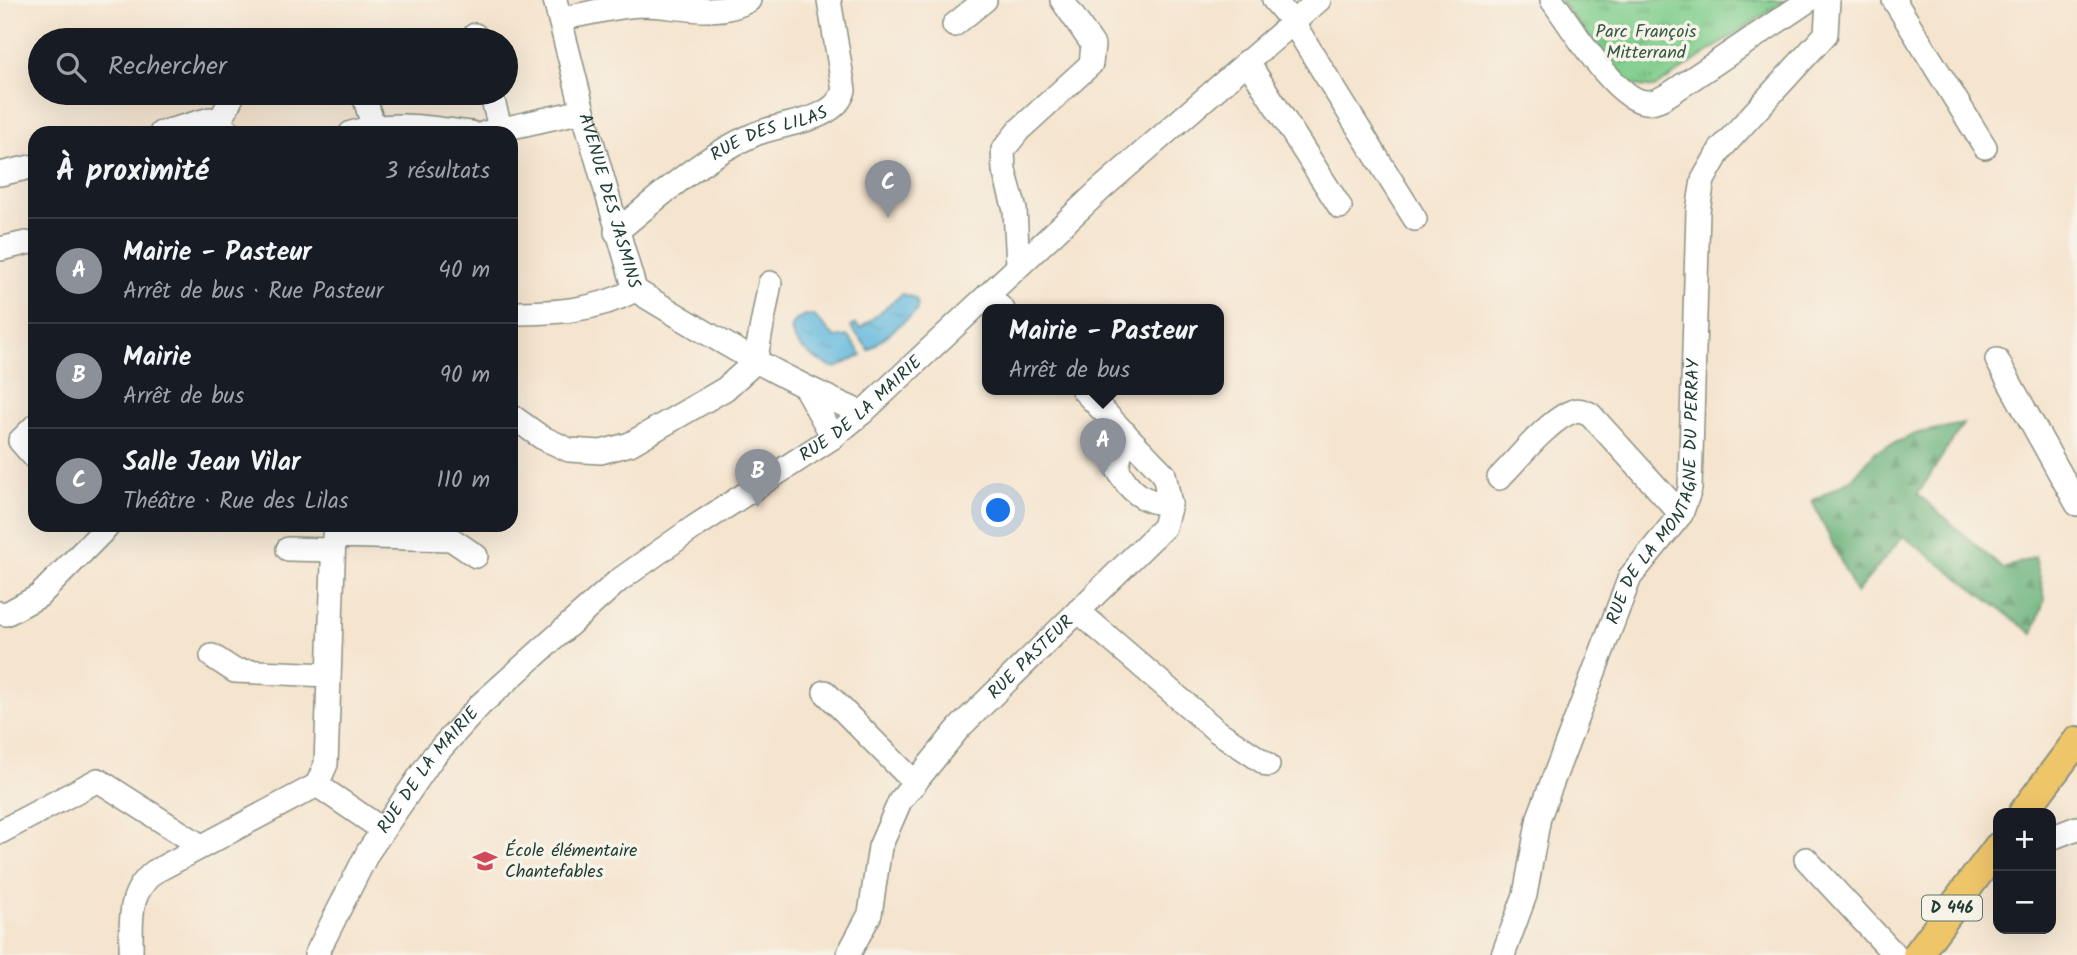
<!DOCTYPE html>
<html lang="fr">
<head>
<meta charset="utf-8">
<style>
	:root { --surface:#171b24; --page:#20242c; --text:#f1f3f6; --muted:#9ea1a6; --line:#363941; --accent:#8c9099 }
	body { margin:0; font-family:Kalam,sans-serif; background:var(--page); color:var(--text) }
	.controls { position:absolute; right:21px; bottom:21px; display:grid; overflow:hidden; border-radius:14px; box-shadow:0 7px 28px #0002 }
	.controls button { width:63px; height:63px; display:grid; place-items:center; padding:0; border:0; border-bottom:2px solid var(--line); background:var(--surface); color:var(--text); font:35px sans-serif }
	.you { position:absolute; left:999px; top:511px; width:24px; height:24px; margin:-18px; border:5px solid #fff; border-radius:50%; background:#1a73e8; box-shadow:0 0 0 10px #1a73e833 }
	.badge { display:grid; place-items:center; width:46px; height:46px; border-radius:50%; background:var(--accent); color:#fff; font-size:23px; font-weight:700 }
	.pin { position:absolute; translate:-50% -58px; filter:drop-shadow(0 2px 4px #0008) }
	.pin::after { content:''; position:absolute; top:37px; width:24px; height:21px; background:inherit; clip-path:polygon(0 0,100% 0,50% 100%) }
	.popup { position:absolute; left:982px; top:304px; width:242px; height:91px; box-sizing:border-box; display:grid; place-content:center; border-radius:14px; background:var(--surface); filter:drop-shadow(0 2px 5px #0005); font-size:23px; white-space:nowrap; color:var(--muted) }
	.popup b { font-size:26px; color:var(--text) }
	.popup::after { content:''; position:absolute; left:50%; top:100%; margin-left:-14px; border:14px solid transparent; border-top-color:var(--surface) }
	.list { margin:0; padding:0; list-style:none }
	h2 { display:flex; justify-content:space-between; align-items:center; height:91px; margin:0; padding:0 28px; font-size:30px }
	h2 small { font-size:23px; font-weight:400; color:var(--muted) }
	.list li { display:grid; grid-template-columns:46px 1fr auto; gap:21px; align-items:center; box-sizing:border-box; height:105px; padding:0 28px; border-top:2px solid var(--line) }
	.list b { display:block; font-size:26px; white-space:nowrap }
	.list p { margin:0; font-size:23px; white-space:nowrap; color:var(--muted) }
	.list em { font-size:23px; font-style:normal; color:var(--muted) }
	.icon { flex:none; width:38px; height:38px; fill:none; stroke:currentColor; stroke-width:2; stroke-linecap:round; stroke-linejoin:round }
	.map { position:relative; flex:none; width:2077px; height:955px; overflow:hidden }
	.search { position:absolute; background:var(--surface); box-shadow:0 7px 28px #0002; left:28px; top:28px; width:490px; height:77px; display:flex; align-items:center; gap:18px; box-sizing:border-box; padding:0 24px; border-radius:38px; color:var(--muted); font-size:26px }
	.panel { position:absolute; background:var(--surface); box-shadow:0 7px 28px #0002; left:28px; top:126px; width:490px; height:406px; border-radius:21px }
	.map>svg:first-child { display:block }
	.forest { fill:url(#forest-firs); stroke:#447756; stroke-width:2 }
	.park { fill:url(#park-tufts); stroke:#508660; stroke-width:2 }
	.water { fill:url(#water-ripples); stroke:#407a89; stroke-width:2 }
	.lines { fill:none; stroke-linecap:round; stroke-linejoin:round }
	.minor-casing { stroke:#8a9081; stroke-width:26 }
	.major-casing { stroke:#8a9081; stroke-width:32 }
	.minor { stroke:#fff; stroke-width:23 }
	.major { stroke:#eec569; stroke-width:28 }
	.labels { text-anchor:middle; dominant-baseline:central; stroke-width:7; stroke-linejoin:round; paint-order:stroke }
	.shield { fill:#f7f3e8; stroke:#60746a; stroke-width:2 }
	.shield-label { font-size:16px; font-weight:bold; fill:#1f3d34 }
	.park-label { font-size:18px; fill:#335a46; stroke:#f7f3e8 }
	.street-label { font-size:18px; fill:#1f3d34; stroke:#f7f3e8 }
	.poi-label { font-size:18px; fill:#1f3d34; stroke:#f7f3e8; text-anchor:start }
</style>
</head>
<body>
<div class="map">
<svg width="2077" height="955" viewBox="0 0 2077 955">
	<defs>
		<pattern id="forest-firs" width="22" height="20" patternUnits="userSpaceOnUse" patternTransform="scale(1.75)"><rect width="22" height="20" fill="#68b178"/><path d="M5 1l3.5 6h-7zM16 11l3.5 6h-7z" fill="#559163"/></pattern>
		<pattern id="park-tufts" width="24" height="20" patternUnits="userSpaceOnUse" patternTransform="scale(1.75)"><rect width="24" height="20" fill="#81ce8d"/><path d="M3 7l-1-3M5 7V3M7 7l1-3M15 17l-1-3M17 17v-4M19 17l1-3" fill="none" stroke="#69a874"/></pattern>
		<pattern id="water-ripples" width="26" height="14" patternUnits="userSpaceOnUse" patternTransform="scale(1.75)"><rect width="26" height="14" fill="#61b8de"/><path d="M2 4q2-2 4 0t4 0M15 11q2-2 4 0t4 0" fill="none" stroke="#4f97b5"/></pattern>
	</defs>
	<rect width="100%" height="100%" fill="#f7f3e8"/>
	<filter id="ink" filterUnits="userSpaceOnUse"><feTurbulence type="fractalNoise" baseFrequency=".0143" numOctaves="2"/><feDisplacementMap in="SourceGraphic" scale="14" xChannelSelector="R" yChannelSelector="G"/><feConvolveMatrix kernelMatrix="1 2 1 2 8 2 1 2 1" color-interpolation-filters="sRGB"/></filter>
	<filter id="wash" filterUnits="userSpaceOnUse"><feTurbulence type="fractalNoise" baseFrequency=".00686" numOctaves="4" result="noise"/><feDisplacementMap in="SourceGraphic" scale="28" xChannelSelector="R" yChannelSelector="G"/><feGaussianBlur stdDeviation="1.57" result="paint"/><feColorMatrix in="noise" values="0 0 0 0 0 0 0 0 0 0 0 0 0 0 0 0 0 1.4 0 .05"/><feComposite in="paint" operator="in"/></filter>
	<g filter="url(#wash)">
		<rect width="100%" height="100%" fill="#f5e4ce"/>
		<polygon class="forest" points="1963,424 1918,494 2003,569 2035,557 2045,598 2033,634 1903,536 1856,593 1812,501 1853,478 1876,451 1918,433"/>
		<polygon class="park" points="1559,0 1786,0 1654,88 1627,84"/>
		<g class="water">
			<polygon points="902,294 915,298 918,304 916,312 869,350 851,327 856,324 860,329"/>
			<path d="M805 315 814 316 835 338 848 336 862 355 836 368C817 363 768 331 805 315Z"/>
		</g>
	</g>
	<g filter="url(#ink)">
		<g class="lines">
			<g class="minor-casing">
				<g id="minor">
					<path id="s1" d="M555 0 583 111 635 290C709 335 782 379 862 413"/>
					<polyline points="1274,0 1292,21 1415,219"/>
					<path d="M1552 0C1570 24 1616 101 1646 102 1655 103 1663 98 1671 93L1809 0"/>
					<polyline points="1894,0 1985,147"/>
					<path d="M560 19C587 14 615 6 642 5 677 5 717 19 749 0"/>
					<polyline points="954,25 985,0"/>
					<polyline points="475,35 476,40"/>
					<polyline points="1247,61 1340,207"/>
					<polyline points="363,93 373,125"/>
					<polyline points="491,93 501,131"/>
					<polyline points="218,125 234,93"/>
					<polyline points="161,133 210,119 231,133"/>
					<path d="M351 133C391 120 430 128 471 133"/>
					<polyline points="485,133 583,111"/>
					<polyline points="0,174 35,166"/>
					<path id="s2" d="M616 232C659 197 702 157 753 135 781 122 835 123 844 90L829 0"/>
					<polyline points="0,249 26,243"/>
					<polyline points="1018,265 1015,210 1004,170 1003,150 1019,130 1091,64 1093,45 1062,0"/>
					<polyline points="988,295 1003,310"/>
					<path d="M511 313C555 313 596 311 635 290"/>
					<polyline points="1997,360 2077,504"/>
					<polyline points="806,389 833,437"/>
					<polyline points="513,417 541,437 569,450 601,452 630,444 725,389 755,362 770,283"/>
					<polyline points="35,426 20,441 35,458"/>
					<path d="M1125 433 1117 468C1129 491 1143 503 1170 504"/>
					<path d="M1499 478C1517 460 1550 418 1574 411 1580 409 1585 412 1590 414L1681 514"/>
					<polyline points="288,549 333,550"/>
					<polyline points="1078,611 1217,731 1268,765"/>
					<polyline points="0,613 6,614 39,596 109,525"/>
					<polyline points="212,656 235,671 329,675"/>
					<polyline points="825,692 915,783"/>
					<polyline points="317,785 326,764 334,536 451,539 476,556"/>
					<polyline points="0,832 98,780 201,846"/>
					<polyline points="2051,838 2077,828"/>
					<polyline points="1806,859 1895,955"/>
					<path d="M131 955C132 921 126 895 154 872L317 785 383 830"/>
					<path id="s3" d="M316 955 368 852 433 757 480 705 618 581 693 528 833 437 862 413 1101 189 1319 0"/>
					<path id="s4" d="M848 955 870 914 880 847 900 801 959 728 1164 527 1170 504 1164 474 1083 390"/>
					<path id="s5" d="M1503 955 1525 895 1539 817 1630 577 1681 514 1690 489 1698 211 1703 180 1720 150 1826 34 1828 0"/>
				</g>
			</g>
			<g class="major-casing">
				<g id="major">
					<polyline points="2023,813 2077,741"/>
					<polyline points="1917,955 1998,847"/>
				</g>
			</g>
			<use href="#minor" class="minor"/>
			<use href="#major" class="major"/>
		</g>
	</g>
	<defs>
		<g id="school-bare" transform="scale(1.89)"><path d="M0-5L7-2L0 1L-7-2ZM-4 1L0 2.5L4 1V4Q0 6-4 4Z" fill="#d1495b" stroke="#f7f3e8" stroke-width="2.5" paint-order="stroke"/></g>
	</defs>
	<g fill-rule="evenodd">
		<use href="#school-bare" x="485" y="861"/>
	</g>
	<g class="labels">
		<rect class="shield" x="1922" y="895.5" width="60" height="25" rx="5"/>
		<g class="shield-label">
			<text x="1952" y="908">D 446</text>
		</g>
		<g class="park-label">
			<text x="1646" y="32">Parc François<tspan x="1646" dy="21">Mitterrand</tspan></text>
		</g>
		<g class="street-label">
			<text stroke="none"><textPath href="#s2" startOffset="184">RUE DES LILAS</textPath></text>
			<text stroke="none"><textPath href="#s1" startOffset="208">AVENUE DES JASMINS</textPath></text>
			<text stroke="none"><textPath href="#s3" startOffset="784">RUE DE LA MAIRIE</textPath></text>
			<text stroke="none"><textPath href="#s5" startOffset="494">RUE DE LA MONTAGNE DU PERRAY</textPath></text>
			<text stroke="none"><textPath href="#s4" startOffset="359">RUE PASTEUR</textPath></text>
			<text stroke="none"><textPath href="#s3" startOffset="217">RUE DE LA MAIRIE</textPath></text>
		</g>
		<g class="poi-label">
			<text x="505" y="851">École élémentaire<tspan x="505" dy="21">Chantefables</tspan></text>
		</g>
	</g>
</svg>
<div class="controls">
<button>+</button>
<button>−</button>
</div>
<div class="you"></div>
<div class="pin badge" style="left:1103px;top:476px">A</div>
<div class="popup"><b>Mairie - Pasteur</b>Arrêt de bus</div>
<div class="pin badge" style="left:758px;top:507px">B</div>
<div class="pin badge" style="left:888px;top:218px">C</div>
<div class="search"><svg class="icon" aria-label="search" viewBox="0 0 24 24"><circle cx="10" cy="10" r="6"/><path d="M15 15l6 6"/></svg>Rechercher</div>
<section class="panel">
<h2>À proximité<small>3 résultats</small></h2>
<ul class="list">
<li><span class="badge">A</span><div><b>Mairie - Pasteur</b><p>Arrêt de bus · Rue Pasteur</p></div><em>40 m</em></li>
<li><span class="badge">B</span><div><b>Mairie</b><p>Arrêt de bus</p></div><em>90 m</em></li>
<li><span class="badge">C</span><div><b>Salle Jean Vilar</b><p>Théâtre · Rue des Lilas</p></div><em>110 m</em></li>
</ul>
</section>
</div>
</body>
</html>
